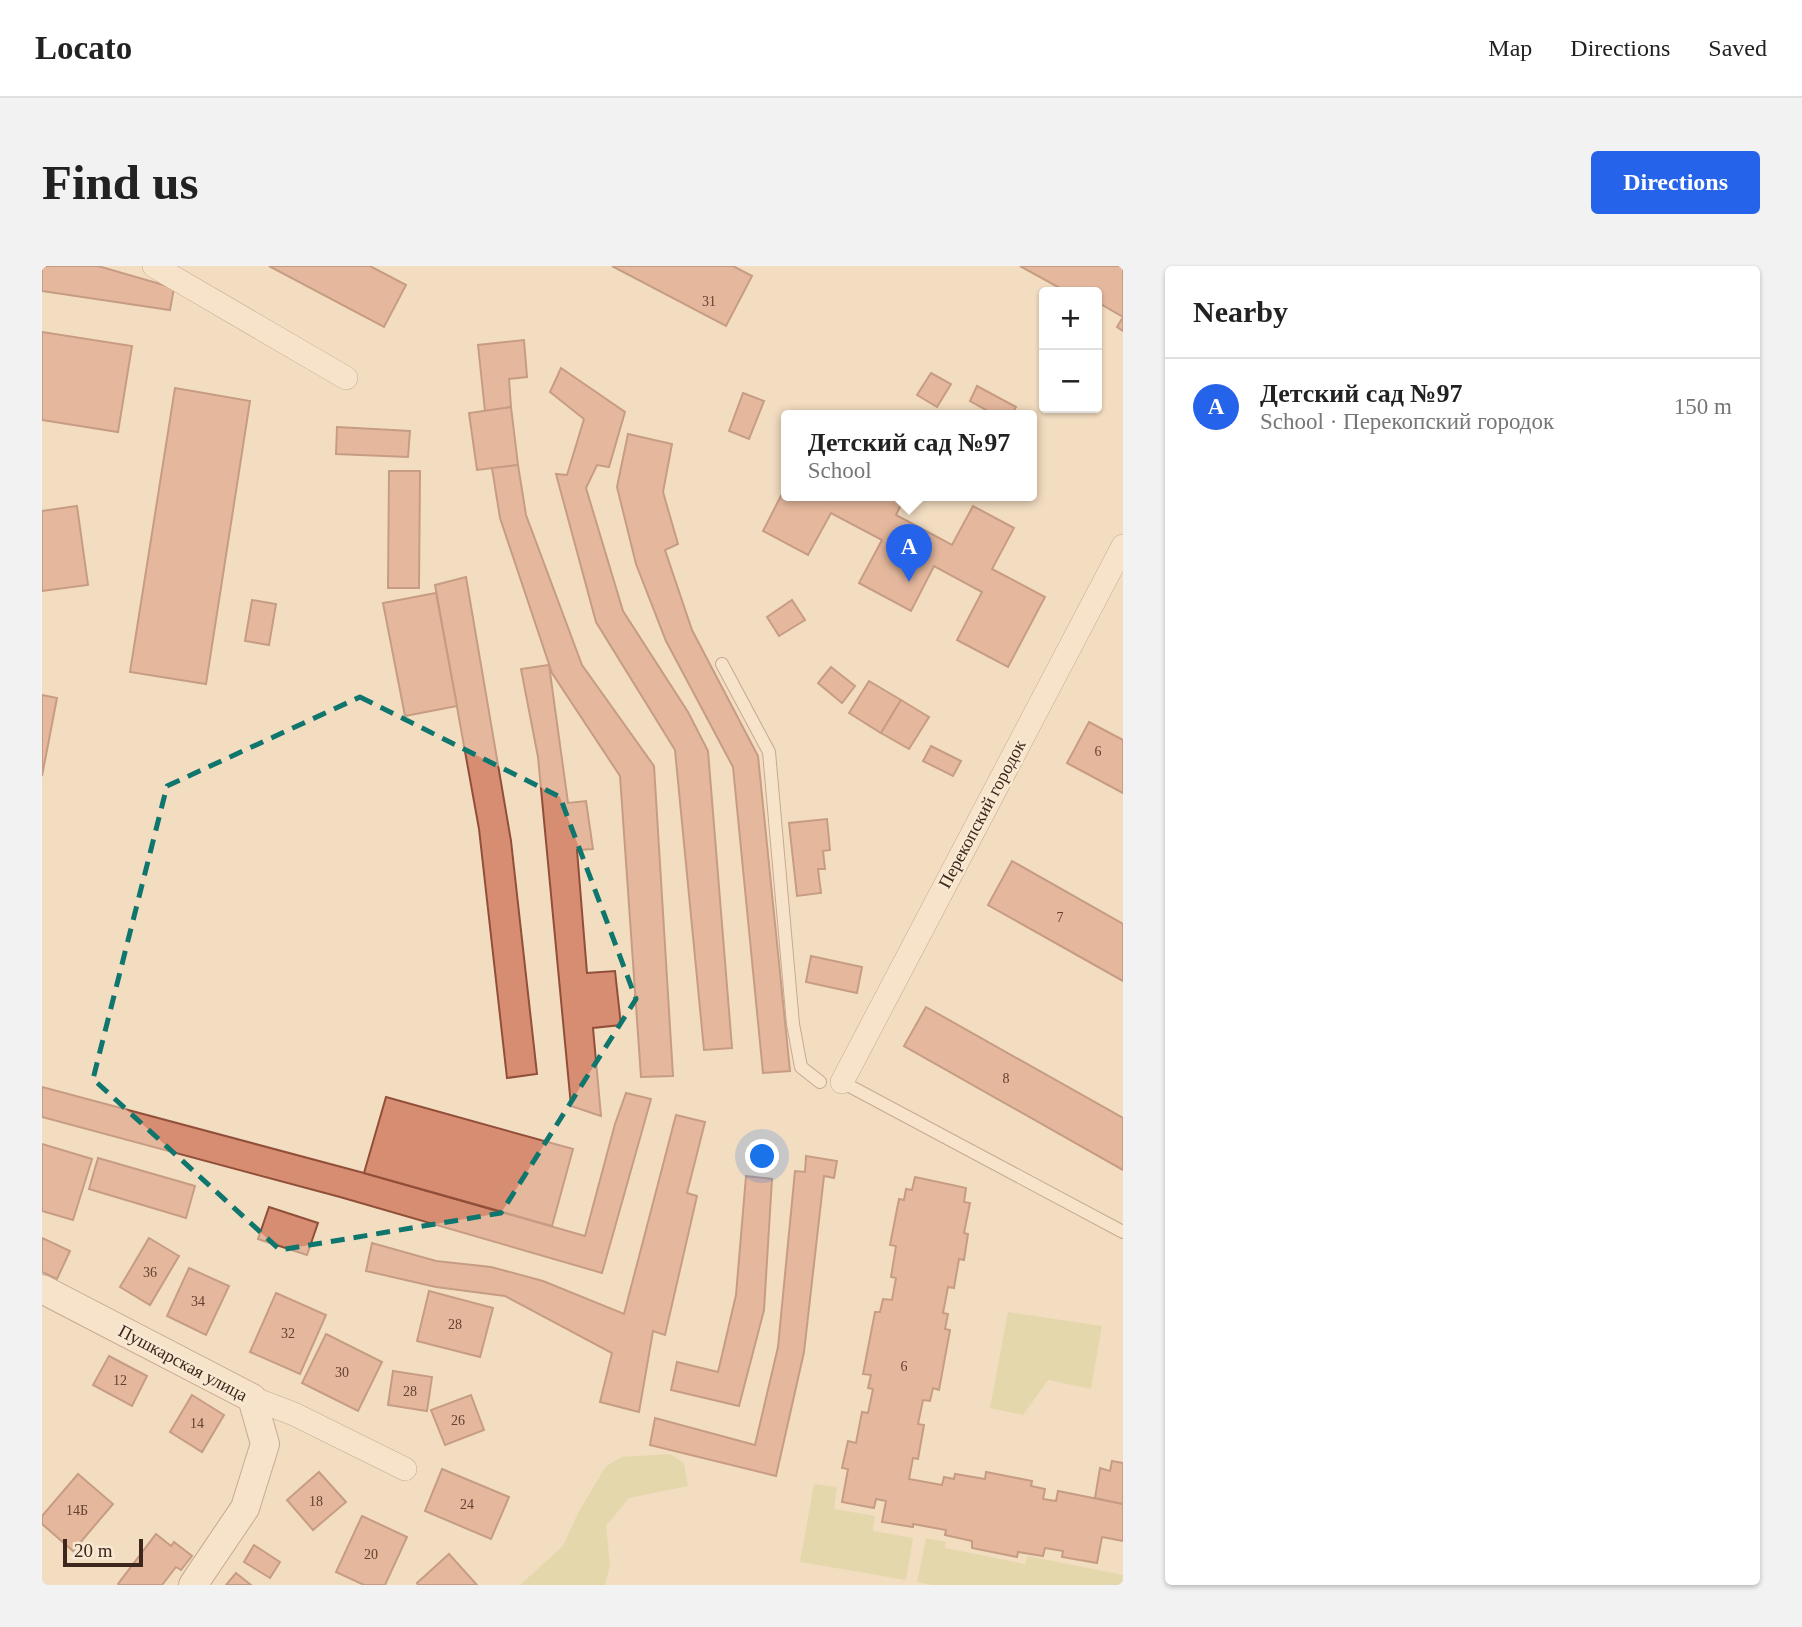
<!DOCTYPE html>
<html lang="en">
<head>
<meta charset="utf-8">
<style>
	:root { --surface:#fff; --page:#f2f2f2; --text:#222; --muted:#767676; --line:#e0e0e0; --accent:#2563eb }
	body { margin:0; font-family:Georgia,serif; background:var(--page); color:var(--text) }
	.controls { position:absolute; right:21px; top:21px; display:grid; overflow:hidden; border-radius:7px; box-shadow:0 2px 5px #0004 }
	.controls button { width:63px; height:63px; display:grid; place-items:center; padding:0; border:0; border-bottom:2px solid var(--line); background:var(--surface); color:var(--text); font:35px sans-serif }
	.scale { position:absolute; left:21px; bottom:18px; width:80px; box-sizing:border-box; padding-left:7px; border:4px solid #3d271c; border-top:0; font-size:19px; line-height:24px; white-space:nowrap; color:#3d271c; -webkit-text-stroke:5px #f9e8d2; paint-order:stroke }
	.you { position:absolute; left:721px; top:891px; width:24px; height:24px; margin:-18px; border:5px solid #fff; border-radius:50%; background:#1a73e8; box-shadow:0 0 0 10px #1a73e833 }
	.badge { display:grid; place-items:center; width:46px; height:46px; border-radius:50%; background:var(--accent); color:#fff; font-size:23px; font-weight:700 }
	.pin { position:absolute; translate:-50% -58px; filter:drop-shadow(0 2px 4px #0008) }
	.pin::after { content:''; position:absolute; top:37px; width:24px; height:21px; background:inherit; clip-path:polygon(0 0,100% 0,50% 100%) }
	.popup { position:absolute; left:739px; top:144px; width:256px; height:91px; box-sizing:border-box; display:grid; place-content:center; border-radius:7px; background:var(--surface); filter:drop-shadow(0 2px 5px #0005); font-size:23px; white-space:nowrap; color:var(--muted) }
	.popup b { font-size:26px; color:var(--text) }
	.popup::after { content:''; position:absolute; left:50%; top:100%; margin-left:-14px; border:14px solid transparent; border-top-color:var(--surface) }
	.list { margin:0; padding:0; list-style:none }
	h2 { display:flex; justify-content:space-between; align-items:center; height:91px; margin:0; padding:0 28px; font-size:30px }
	h2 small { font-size:23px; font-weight:400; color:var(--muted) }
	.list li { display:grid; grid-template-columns:46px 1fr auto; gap:21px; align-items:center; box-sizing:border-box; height:98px; padding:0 28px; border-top:2px solid var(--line) }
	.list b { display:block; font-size:26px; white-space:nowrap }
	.list p { margin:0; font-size:23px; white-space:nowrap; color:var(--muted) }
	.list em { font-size:23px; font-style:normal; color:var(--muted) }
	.map { position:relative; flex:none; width:1081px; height:1319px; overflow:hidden; border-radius:7px }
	header { display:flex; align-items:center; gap:42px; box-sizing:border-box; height:98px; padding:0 35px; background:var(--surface); border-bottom:2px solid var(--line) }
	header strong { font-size:33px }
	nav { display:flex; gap:38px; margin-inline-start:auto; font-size:24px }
	.intro { display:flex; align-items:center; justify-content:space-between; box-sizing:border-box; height:168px; padding:0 42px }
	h1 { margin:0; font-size:49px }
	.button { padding:18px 32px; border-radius:7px; background:var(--accent); color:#fff; font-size:24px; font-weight:700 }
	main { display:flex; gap:42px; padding:0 42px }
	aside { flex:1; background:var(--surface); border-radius:7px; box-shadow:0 2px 5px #0004 }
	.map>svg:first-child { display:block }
	.green { fill:#d3d193 }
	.building { fill:#d68d72; stroke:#914f39; stroke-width:2 }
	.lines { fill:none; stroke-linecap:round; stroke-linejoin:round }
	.service-casing { stroke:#8f6c56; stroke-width:14 }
	.minor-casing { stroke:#8f6c56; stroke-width:24 }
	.tertiary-casing { stroke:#8f6c56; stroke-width:30 }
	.service { stroke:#fdebd5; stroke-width:12 }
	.minor { stroke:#fdebd5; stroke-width:23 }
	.tertiary { stroke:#fdebd5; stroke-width:28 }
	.marked { fill:none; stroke:#0f766e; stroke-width:5; stroke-dasharray:14 9; stroke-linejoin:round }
	.labels { text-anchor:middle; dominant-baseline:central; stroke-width:5; stroke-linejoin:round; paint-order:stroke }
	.number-label { font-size:14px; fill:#634032 }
	.street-label { font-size:18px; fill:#3d271c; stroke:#f9e8d2 }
</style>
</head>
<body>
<header>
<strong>Locato</strong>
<nav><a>Map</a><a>Directions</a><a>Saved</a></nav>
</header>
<div class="intro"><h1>Find us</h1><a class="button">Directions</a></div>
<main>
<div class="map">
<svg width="1081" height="1319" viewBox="0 0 1081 1319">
	<rect width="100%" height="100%" fill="#f3ddc1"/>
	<g class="green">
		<polygon points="966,1046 1060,1060 1049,1123 1006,1114 981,1149 948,1142"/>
		<polygon points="628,1188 642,1197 646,1220 587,1232 564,1260 568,1299 563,1319 478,1319 521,1280 536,1247 564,1200 580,1191"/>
		<polygon points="772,1218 795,1221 792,1243 833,1250 831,1265 871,1272 864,1314 758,1296"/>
		<polygon points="884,1272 904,1276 903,1282 983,1298 986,1290 1081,1309 1081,1319 890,1319 875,1316"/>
	</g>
	<g class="building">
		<polygon points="0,0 56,0 132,22 128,44 0,25"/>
		<polygon points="227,0 328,0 364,19 342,61"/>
		<polygon points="570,0 691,0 710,10 684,60"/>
		<polygon points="978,0 1081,0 1081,65 1075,61 1081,51 1055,36 1055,26 1025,26"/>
		<polygon points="0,66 90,80 76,166 0,154"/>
		<polygon points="482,74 485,111 467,113 469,141 443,145 436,79"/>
		<polygon points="519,102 583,146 567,201 555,199 544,222 581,345 646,446 666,485 690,782 662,784 633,484 554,356 514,208 525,209 542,153 508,126"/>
		<polygon points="889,107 909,118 895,141 875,129"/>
		<polygon points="935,120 974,141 969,150 955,150 928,135"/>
		<polygon points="133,122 208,135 164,418 88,406"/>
		<polygon points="701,127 722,135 707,173 687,165"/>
		<polygon points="469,141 476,199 435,204 427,147"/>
		<polygon points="295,161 368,165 366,191 294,188"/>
		<polygon points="586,168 630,178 621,226 636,278 623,284 650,364 716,490 748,805 721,807 691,501 624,375 594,298 575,221"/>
		<polygon points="476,199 484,249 540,399 612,500 631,810 599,811 578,510 510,407 458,252 450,202"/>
		<polygon points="347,205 378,205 377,322 346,322"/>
		<polygon points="744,220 744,230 863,230 854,249 910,279 931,240 972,262 950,303 1003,331 966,401 915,374 940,326 892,300 869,345 817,317 840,274 789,247 766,289 721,265"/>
		<polygon points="35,240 46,319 0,325 0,245"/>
		<polygon points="424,311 469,575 495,808 465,812 437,563 393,319"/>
		<polygon points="394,327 415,440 363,450 341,337"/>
		<polygon points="210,334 234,338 227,379 203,375"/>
		<polygon points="750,334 763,354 737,370 725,351"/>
		<polygon points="507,399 526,537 544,535 551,583 535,584 545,707 573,705 579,759 551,762 559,850 529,840 496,491 479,403"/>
		<polygon points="789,401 813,420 800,437 776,417"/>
		<polygon points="827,415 859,434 839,467 807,447"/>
		<polygon points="0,429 15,432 0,510"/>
		<polygon points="859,434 887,451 867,483 839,467"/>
		<polygon points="1047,456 1081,474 1081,527 1025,497"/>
		<polygon points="889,480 919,495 911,510 881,495"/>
		<polygon points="785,553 788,584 781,585 783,603 776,603 779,627 755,630 747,557"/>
		<polygon points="970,595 1081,658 1081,715 946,639"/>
		<polygon points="769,690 820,701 815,727 764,716"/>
		<polygon points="884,741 1081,852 1081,904 862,780"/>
		<polygon points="0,821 322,907 543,970 573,858 584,827 609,833 560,1007 298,931 0,851"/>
		<polygon points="344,831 531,883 510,960 322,907"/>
		<polygon points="634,849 663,856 645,927 655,930 623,1069 611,1065 597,1146 558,1136 570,1087 463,1030 394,1021 324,1005 330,977 394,995 449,1001 501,1015 582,1048"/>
		<polygon points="0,878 50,893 31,954 0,945"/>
		<polygon points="764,890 795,895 792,912 782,910 762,1086 734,1210 608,1179 613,1152 713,1179 736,1081 753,905 763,906"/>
		<polygon points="56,892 153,920 144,952 47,923"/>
		<polygon points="704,910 730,913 722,1044 697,1140 629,1124 635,1096 676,1106 694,1029"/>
		<polygon points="873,911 924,922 922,936 928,937 922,967 926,968 922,994 917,993 912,1022 906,1021 901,1047 906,1048 903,1063 908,1064 897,1124 891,1122 888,1135 881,1134 876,1158 882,1159 876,1193 871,1192 867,1213 900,1219 902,1211 912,1213 913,1208 943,1213 944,1206 990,1215 989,1220 1003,1223 1001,1233 1014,1235 1016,1225 1081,1238 1081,1275 1060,1271 1055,1297 1020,1291 1021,1285 1003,1282 1001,1290 976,1286 975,1291 930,1282 930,1275 903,1269 904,1264 871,1258 871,1261 840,1256 844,1235 834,1233 832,1242 800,1236 806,1203 800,1202 806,1175 814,1177 820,1146 826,1147 831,1123 826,1122 829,1109 821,1108 833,1046 838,1046 841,1033 850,1034 854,1012 849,1011 854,980 848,979 857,933 862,934 864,923 870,924"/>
		<polygon points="227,941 276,957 265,989 216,973"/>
		<polygon points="0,972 28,985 15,1013 0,1006"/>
		<polygon points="107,972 137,990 108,1039 78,1021"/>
		<polygon points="147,1002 187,1020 164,1069 125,1050"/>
		<polygon points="387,1025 451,1042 438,1091 375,1075"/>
		<polygon points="234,1027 284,1049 258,1108 208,1086"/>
		<polygon points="284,1068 340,1096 316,1145 260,1117"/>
		<polygon points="67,1090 105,1110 90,1140 51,1119"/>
		<polygon points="351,1105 390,1111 385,1145 346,1139"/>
		<polygon points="150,1129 182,1149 160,1186 128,1166"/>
		<polygon points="429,1129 442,1164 403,1179 389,1144"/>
		<polygon points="1070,1195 1081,1197 1081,1238 1053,1232 1058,1202 1068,1205"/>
		<polygon points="400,1203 467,1231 449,1273 383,1245"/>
		<polygon points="277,1206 304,1236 271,1264 245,1234"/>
		<polygon points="36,1208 71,1238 31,1285 0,1258 0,1250"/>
		<polygon points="320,1250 365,1271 343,1319 322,1319 294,1306"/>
		<polygon points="114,1268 129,1280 132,1276 150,1290 139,1304 134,1301 120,1319 77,1319 76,1318"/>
		<polygon points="212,1279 238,1296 228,1312 202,1296"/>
		<polygon points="407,1288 435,1319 376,1319 375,1317"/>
		<polygon points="194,1307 209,1319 184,1319"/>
	</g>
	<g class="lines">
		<g class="service-casing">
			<g id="service">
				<polyline points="680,398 727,486 751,758 759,801 778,816"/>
				<polyline points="800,816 1081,966"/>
			</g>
		</g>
		<g class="minor-casing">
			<g id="minor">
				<polyline points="112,0 304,112"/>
				<polyline points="800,816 1081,280"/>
				<polyline points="210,1132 252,1148 363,1203"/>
			</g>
		</g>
		<g class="tertiary-casing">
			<polyline id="tertiary" points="0,1023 210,1132 223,1178 203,1242 151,1319"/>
		</g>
		<use href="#service" class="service"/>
		<use href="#minor" class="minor"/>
		<use href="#tertiary" class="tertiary"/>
	</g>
	<path d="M0 0H1081V1319H0ZM318 431 518 531 594 733 459 947 238 984 51 813 125 520Z" fill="#f3ddc1" fill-opacity=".55" fill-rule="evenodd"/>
	<path class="marked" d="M318 431 518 531 594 733 459 947 238 984 51 813 125 520Z"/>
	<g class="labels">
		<g class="number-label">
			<text x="667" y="35">31</text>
			<text x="1056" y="485">6</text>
			<text x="1018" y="651">7</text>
			<text x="964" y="812">8</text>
			<text x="108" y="1006">36</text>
			<text x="156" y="1035">34</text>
			<text x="413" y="1058">28</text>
			<text x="246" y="1067">32</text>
			<text x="862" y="1100">6</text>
			<text x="300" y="1106">30</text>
			<text x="78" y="1114">12</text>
			<text x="368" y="1125">28</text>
			<text x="416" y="1154">26</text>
			<text x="155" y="1157">14</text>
			<text x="274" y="1235">18</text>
			<text x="425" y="1238">24</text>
			<text x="35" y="1244">14Б</text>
			<text x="329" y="1288">20</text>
		</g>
		<g class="street-label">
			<text transform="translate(940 548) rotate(-62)">Перекопский городок</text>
			<text transform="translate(141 1097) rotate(28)">Пушкарская улица</text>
		</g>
	</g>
</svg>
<div class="controls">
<button>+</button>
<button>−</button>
</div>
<div class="scale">20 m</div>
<div class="you"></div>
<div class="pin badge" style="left:867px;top:316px">A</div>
<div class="popup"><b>Детский сад №97</b>School</div>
</div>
<aside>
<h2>Nearby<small></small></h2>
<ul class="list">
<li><span class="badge">A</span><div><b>Детский сад №97</b><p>School · Перекопский городок</p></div><em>150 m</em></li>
</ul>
</aside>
</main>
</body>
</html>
